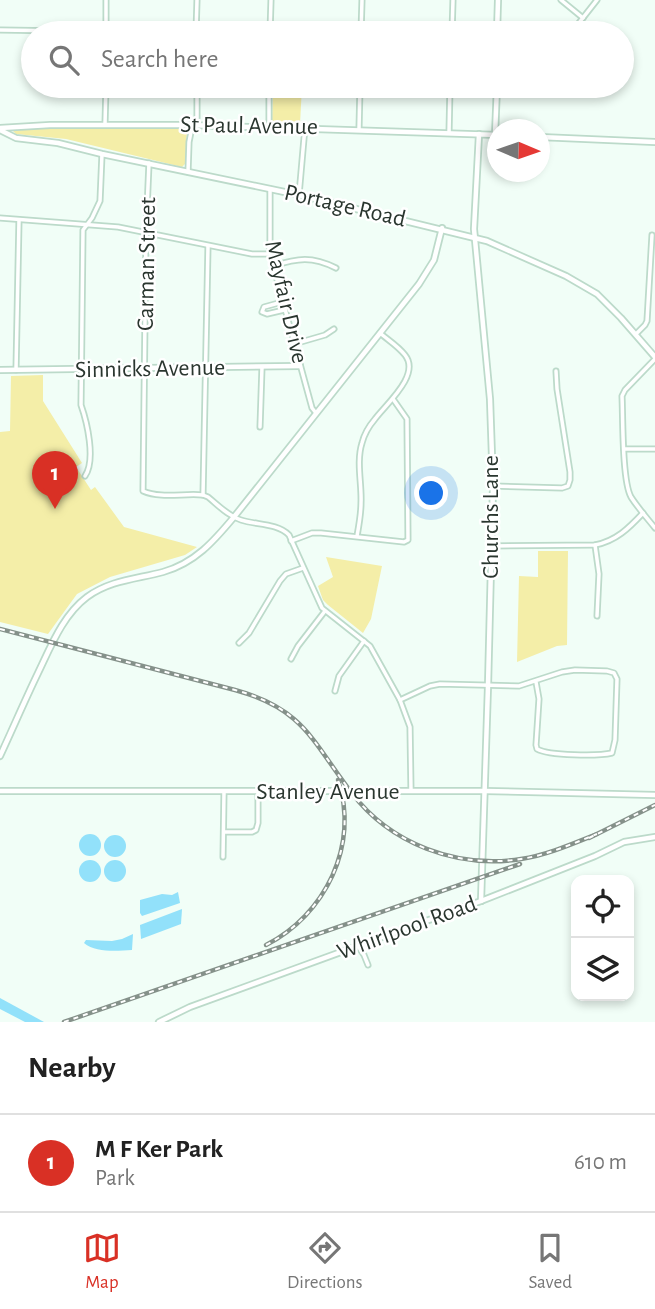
<!DOCTYPE html>
<html lang="en">
<head>
<meta charset="utf-8">
<style>
	:root { --surface:#fff; --page:#f2f2f2; --text:#222; --muted:#767676; --line:#e0e0e0; --accent:#d93025 }
	body { margin:0; font-family:"Alegreya Sans",sans-serif; background:var(--page); color:var(--text) }
	.controls { position:absolute; right:21px; bottom:21px; display:grid; overflow:hidden; border-radius:14px; box-shadow:0 4px 10px #0003 }
	.controls button { width:63px; height:63px; display:grid; place-items:center; padding:0; border:0; border-bottom:2px solid var(--line); background:var(--surface); color:var(--text); font:35px sans-serif }
	.compass { position:absolute; left:487px; top:119px; width:63px; height:63px; border-radius:50%; background:var(--surface); box-shadow:0 4px 10px #0003; rotate:92deg }
	.you { position:absolute; left:432px; top:494px; width:24px; height:24px; margin:-18px; border:5px solid #fff; border-radius:50%; background:#1a73e8; box-shadow:0 0 0 10px #1a73e833 }
	.badge { display:grid; place-items:center; width:46px; height:46px; border-radius:50%; background:var(--accent); color:#fff; font-size:23px; font-weight:700 }
	.pin { position:absolute; translate:-50% -58px; filter:drop-shadow(0 2px 4px #0008) }
	.pin::after { content:''; position:absolute; top:37px; width:24px; height:21px; background:inherit; clip-path:polygon(0 0,100% 0,50% 100%) }
	.list { margin:0; padding:0; list-style:none }
	h2 { display:flex; justify-content:space-between; align-items:center; height:91px; margin:0; padding:0 28px; font-size:30px }
	h2 small { font-size:23px; font-weight:400; color:var(--muted) }
	.list li { display:grid; grid-template-columns:46px 1fr auto; gap:21px; align-items:center; box-sizing:border-box; height:98px; padding:0 28px; border-top:2px solid var(--line) }
	.list b { display:block; font-size:26px; white-space:nowrap }
	.list p { margin:0; font-size:23px; white-space:nowrap; color:var(--muted) }
	.list em { font-size:23px; font-style:normal; color:var(--muted) }
	.icon { flex:none; width:38px; height:38px; fill:none; stroke:currentColor; stroke-width:2; stroke-linecap:round; stroke-linejoin:round }
	.map { position:relative; flex:none; width:655px; height:1022px; overflow:hidden }
	.search { position:absolute; background:var(--surface); box-shadow:0 4px 10px #0003; left:21px; right:21px; top:21px; height:77px; display:flex; align-items:center; gap:18px; box-sizing:border-box; padding:0 24px; border-radius:38px; color:var(--muted); font-size:26px }
	.sheet { height:189px; background:var(--surface) }
	nav { display:flex; justify-content:space-around; align-items:center; box-sizing:border-box; height:98px; border-top:2px solid var(--line); background:var(--surface); font-size:19px; color:var(--muted) }
	nav a { display:grid; justify-items:center; gap:4px }
	nav .on { color:var(--accent) }
	.map>svg:first-child { display:block }
	.green { fill:#f4eea8 }
	.water { fill:#92e1fa }
	.lines { fill:none; stroke-linecap:round; stroke-linejoin:round }
	.minor-casing { stroke:#bcdaca; stroke-width:7 }
	.tertiary-casing { stroke:#bcdaca; stroke-width:8 }
	.secondary-casing { stroke:#bcdaca; stroke-width:8 }
	.minor { stroke:#fff; stroke-width:3.5 }
	.tertiary { stroke:#fff; stroke-width:4.5 }
	.secondary { stroke:#fff; stroke-width:4.5 }
	.rail-casing { stroke:#85918a; stroke-width:4.5 }
	.rail { stroke:#fff; stroke-width:2; stroke-dasharray:5; stroke-linecap:butt }
	.labels { text-anchor:middle; dominant-baseline:central; stroke-width:5; stroke-linejoin:round; paint-order:stroke }
	.street-label { font-size:24px; fill:#2a362f; stroke:#fff }
</style>
</head>
<body>
<div class="map">
<svg width="655" height="1022" viewBox="0 0 655 1022">
	<rect width="100%" height="100%" fill="#f1fef7"/>
	<g class="green">
		<polygon points="273,86 302,86 300,124 272,122"/>
		<polygon points="40,127 186,127 188,129 186,140 186,163 182,167 66,139 16,134 13,131"/>
		<polygon points="43,375 43,401 82,463 76,467 91,490 95,487 124,527 197,547 185,555 110,577 77,594 48,634 0,622 0,432 10,431 11,376"/>
		<polygon points="538,551 568,551 567,645 557,646 517,662 519,576 538,577"/>
		<polygon points="326,557 382,566 371,619 363,633 328,605 323,600 318,586 333,577"/>
	</g>
	<g class="water">
		<circle cx="90" cy="845" r="11"/>
		<circle cx="115" cy="846" r="11"/>
		<circle cx="90" cy="871" r="11"/>
		<circle cx="115" cy="871" r="11"/>
		<polygon points="178,892 180,903 142,916 140,913 140,900 162,894 172,895"/>
		<polygon points="182,909 181,924 141,939 140,925"/>
		<path d="M133 934 132 950C117 951 96 953 84 943L86 940 112 941 122 939Z"/>
		<polygon points="0,998 44,1022 25,1022 0,1009"/>
	</g>
	<g class="lines">
		<g class="minor-casing">
			<g id="minor">
				<polyline points="106,0 106,33"/>
				<polyline points="561,0 583,18"/>
				<polyline points="0,30 202,33"/>
				<polyline points="196,33 197,0"/>
				<polyline points="270,33 271,0"/>
				<polyline points="361,33 362,0"/>
				<polyline points="452,33 453,0"/>
				<polyline points="571,33 597,0"/>
				<polyline points="105,124 106,86"/>
				<polyline points="269,127 269,86"/>
				<polyline points="359,129 360,86"/>
				<polyline points="449,133 450,86"/>
				<path d="M149 163 146 233 143 491C161 499 184 493 203 495L208 497C218 505 228 516 241 520 256 525 277 523 289 535L322 608 370 646 400 700 410 727 411 791"/>
				<polyline points="188,172 189,142 191,132 197,118 197,86"/>
				<polyline points="270,189 270,254 312,408 316,413"/>
				<polyline points="299,195 305,127"/>
				<polyline points="0,218 118,227 252,254 270,254"/>
				<path d="M273 266C298 258 312 256 336 268"/>
				<polyline points="282,302 264,307 262,312 267,314 284,310"/>
				<polyline points="636,334 645,325 647,321 652,235"/>
				<polyline points="294,344 325,335 334,329"/>
				<path d="M655 359 625 390 622 396C623 417 622 481 631 497 638 508 647 518 655 528"/>
				<polyline points="16,370 19,220"/>
				<polyline points="260,427 262,367"/>
				<polyline points="624,449 655,449"/>
				<path d="M85 476C96 460 87 422 81 405L83 230 92 218 100 201 102 154"/>
				<polyline points="493,486 562,488 568,486 570,480 570,472 557,389 556,371"/>
				<polyline points="203,495 208,246"/>
				<path d="M357 536C359 525 361 514 361 503 362 484 356 462 362 443 364 435 369 426 375 419 386 404 421 375 405 355 398 346 388 340 380 333"/>
				<polyline points="291,541 312,533 321,533 404,542 408,540 407,419 393,399"/>
				<polyline points="595,545 599,574 597,616"/>
				<path d="M492 546 595 545C616 541 629 528 643 513"/>
				<polyline points="239,643 249,633 280,581 286,574 303,568"/>
				<polyline points="291,659 298,646 325,611"/>
				<polyline points="335,691 339,676 364,641"/>
				<path d="M400 700 430 686 440 684 519 686 562 672 575 670 607 671 614 673 617 679 615 740 612 753C599 756 549 756 537 749L536 745 539 699 536 682"/>
				<polyline points="224,832 252,832 256,830 258,823 258,792"/>
				<polyline points="223,857 224,792"/>
				<polyline points="358,946 364,955 368,965"/>
			</g>
		</g>
		<g class="tertiary-casing">
			<g id="tertiary">
				<polyline points="497,33 498,0"/>
				<polyline points="0,130 16,138 58,143 102,154 299,195 487,241 566,276 597,294 621,318 655,357"/>
				<polyline points="479,134 474,229 490,399 493,486 488,686 481,901"/>
				<polyline points="495,135 497,86"/>
				<polyline points="0,370 300,366"/>
				<path d="M0 756C13 728 25 700 38 673 51 646 63 615 87 597 110 580 137 579 163 572 195 563 214 541 234 517L419 284 434 260 442 228"/>
				<polyline points="159,1022 190,1007 481,901 595,856 624,842 655,837"/>
			</g>
		</g>
		<g class="secondary-casing">
			<g id="secondary">
				<polyline points="0,128 50,125 189,125 498,135"/>
				<polyline points="540,137 655,142"/>
				<polyline points="0,791 485,791 655,795"/>
			</g>
		</g>
		<use href="#minor" class="minor"/>
		<use href="#tertiary" class="tertiary"/>
		<use href="#secondary" class="secondary"/>
		<g class="rail-casing">
			<g id="rail">
				<path d="M0 629 235 690C304 709 312 741 351 792 390 844 457 869 521 859 547 855 572 844 597 834"/>
				<polyline points="589,838 655,805"/>
				<path d="M266 945C325 915 360 845 338 780"/>
				<polyline points="64,1022 520,864"/>
			</g>
		</g>
		<use href="#rail" class="rail"/>
	</g>
	<g class="labels">
		<g class="street-label">
			<text transform="translate(249 126) rotate(1)">St Paul Avenue</text>
			<text transform="translate(345 206) rotate(13)">Portage Road</text>
			<text transform="translate(147 264) rotate(-89)">Carman Street</text>
			<text transform="translate(286 302) rotate(77)">Mayfair Drive</text>
			<text transform="translate(150 369) rotate(-1)">Sinnicks Avenue</text>
			<text transform="translate(491 517) rotate(-90)">Churchs Lane</text>
			<text x="328" y="792">Stanley Avenue</text>
			<text transform="translate(407 928) rotate(-20)">Whirlpool Road</text>
		</g>
	</g>
</svg>
<div class="controls">
<button><svg class="icon" aria-label="locate" viewBox="0 0 24 24"><circle cx="12" cy="12" r="6"/><path d="M12 2v4M12 18v4M2 12h4M18 12h4"/></svg></button>
<button><svg class="icon" aria-label="layers" viewBox="0 0 24 24"><path d="M12 4l9 5-9 5-9-5zM3 14l9 5 9-5"/></svg></button>
</div>
<svg class="compass" viewBox="-18 -18 36 36"><path d="M0-13l5 13h-10z" fill="#e53935"/><path d="M0 13l5-13h-10z" fill="#767676"/></svg>
<div class="you"></div>
<div class="pin badge" style="left:55px;top:509px">1</div>
<div class="search"><svg class="icon" aria-label="search" viewBox="0 0 24 24"><circle cx="10" cy="10" r="6"/><path d="M15 15l6 6"/></svg>Search here</div>
</div>
<section class="sheet">
<h2>Nearby<small></small></h2>
<ul class="list">
<li><span class="badge">1</span><div><b>M F Ker Park</b><p>Park</p></div><em>610 m</em></li>
</ul>
</section>
<nav>
<a class="on"><svg class="icon" aria-label="map" viewBox="0 0 24 24"><path d="M3 6l6-2 6 2 6-2v14l-6 2-6-2-6 2zM9 4v14M15 6v14"/></svg>Map</a>
<a><svg class="icon" aria-label="directions" viewBox="0 0 24 24"><path d="M12 3l9 9-9 9-9-9zM9 14v-3h6M13 9l2 2-2 2"/></svg>Directions</a>
<a><svg class="icon" aria-label="saved" viewBox="0 0 24 24"><path d="M7 4h10v16l-5-4-5 4z"/></svg>Saved</a>
</nav>
</body>
</html>
